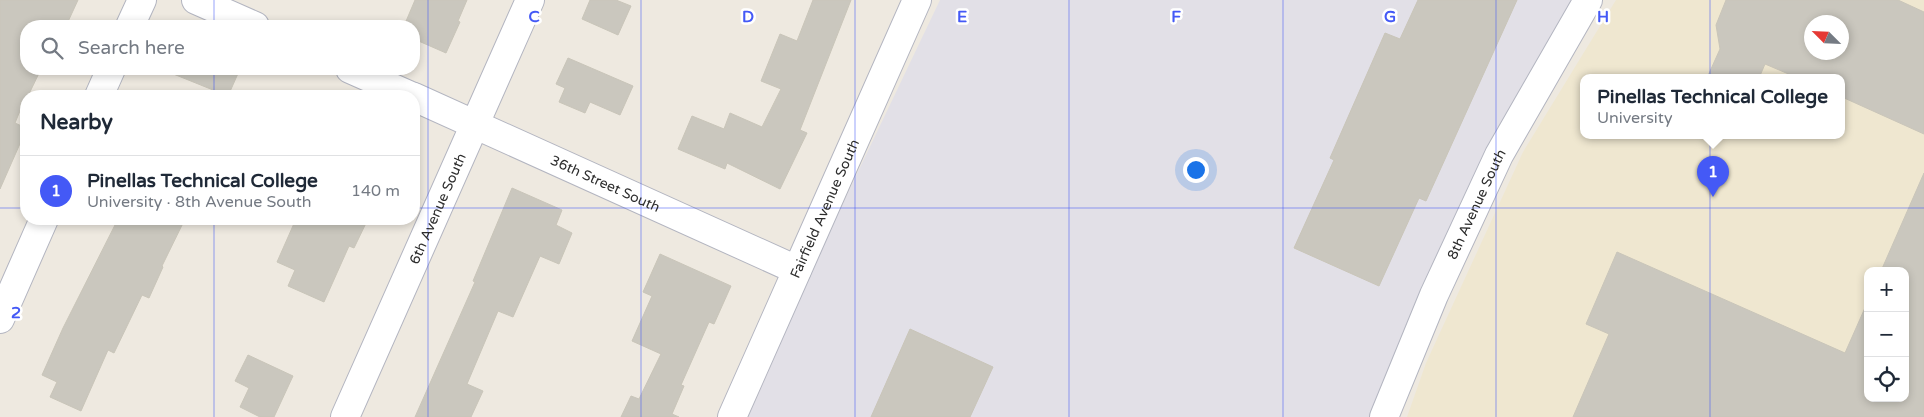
<!DOCTYPE html>
<html lang="en">
<head>
<meta charset="utf-8">
<style>
	:root { --surface:#fff; --page:#f2f2f3; --text:#1f2937; --muted:#747a83; --line:#e0e1e3; --accent:#4459f6 }
	body { margin:0; font-family:"Varela Round",sans-serif; background:var(--page); color:var(--text) }
	.controls { position:absolute; right:15px; bottom:15px; display:grid; overflow:hidden; border-radius:10px; box-shadow:0 2px 8px #0003 }
	.controls button { width:45px; height:45px; display:grid; place-items:center; padding:0; border:0; border-bottom:1px solid var(--line); background:var(--surface); color:var(--text); font:25px sans-serif }
	.compass { position:absolute; left:1804px; top:15px; width:45px; height:45px; border-radius:50%; background:var(--surface); box-shadow:0 2px 8px #0003; rotate:294deg }
	.you { position:absolute; left:1195px; top:169px; width:18px; height:18px; margin:-12px; border:4px solid #fff; border-radius:50%; background:#1a73e8; box-shadow:0 0 0 8px #1a73e833 }
	.badge { display:grid; place-items:center; width:32px; height:32px; border-radius:50%; background:var(--accent); color:#fff; font-size:16px; font-weight:700 }
	.pin { position:absolute; translate:-50% -41px; filter:drop-shadow(0 1px 2px #0008) }
	.pin::after { content:''; position:absolute; top:26px; width:18px; height:15px; background:inherit; clip-path:polygon(0 0,100% 0,50% 100%) }
	.popup { position:absolute; left:1580px; top:74px; width:265px; height:65px; box-sizing:border-box; display:grid; place-content:center; border-radius:10px; background:var(--surface); filter:drop-shadow(0 1px 4px #0005); font-size:16px; white-space:nowrap; color:var(--muted) }
	.popup b { font-size:19px; color:var(--text) }
	.popup::after { content:''; position:absolute; left:50%; top:100%; margin-left:-10px; border:10px solid transparent; border-top-color:var(--surface) }
	.list { margin:0; padding:0; list-style:none }
	h2 { display:flex; justify-content:space-between; align-items:center; height:65px; margin:0; padding:0 20px; font-size:21px }
	h2 small { font-size:16px; font-weight:400; color:var(--muted) }
	.list li { display:grid; grid-template-columns:32px 1fr auto; gap:15px; align-items:center; box-sizing:border-box; height:70px; padding:0 20px; border-top:1px solid var(--line) }
	.list b { display:block; font-size:19px; white-space:nowrap }
	.list p { margin:0; font-size:16px; white-space:nowrap; color:var(--muted) }
	.list em { font-size:16px; font-style:normal; color:var(--muted) }
	.icon { flex:none; width:28px; height:28px; fill:none; stroke:currentColor; stroke-width:2; stroke-linecap:round; stroke-linejoin:round }
	.map { position:relative; flex:none; width:1924px; height:417px; overflow:hidden }
	.search { position:absolute; background:var(--surface); box-shadow:0 2px 8px #0003; left:20px; top:20px; width:400px; height:55px; display:flex; align-items:center; gap:12px; box-sizing:border-box; padding:0 18px; border-radius:20px; color:var(--muted); font-size:19px }
	.panel { position:absolute; background:var(--surface); box-shadow:0 2px 8px #0003; left:20px; top:90px; width:400px; height:135px; border-radius:20px }
	.map>svg:first-child { display:block }
	.industrial { fill:#e2e0e7 }
	.education { fill:#efe7d0; fill-rule:evenodd }
	.building { fill:#cac7be; stroke:#c9c5b9; fill-rule:evenodd }
	.lines { fill:none; stroke-linecap:round; stroke-linejoin:round }
	.minor-casing { stroke:#b3b5c0; stroke-width:30 }
	.minor { stroke:#fff; stroke-width:28 }
	.grid { fill:none; stroke:#4459f6; stroke-width:1; stroke-opacity:0.55 }
	.labels { text-anchor:middle; dominant-baseline:central; stroke-width:5; stroke-linejoin:round; paint-order:stroke }
	.street-label { font-size:14px; fill:#2d2d2d; stroke:#fff }
	.grid-label { font-size:16px; text-anchor:middle; font-weight:bold; fill:#4459f6; stroke:#fff; stroke-width:5; stroke-linejoin:round; paint-order:stroke }
</style>
</head>
<body>
<div class="map">
<svg width="1924" height="417" viewBox="0 0 1924 417">
	<rect width="100%" height="100%" fill="#eee9e0"/>
	<polygon class="industrial" points="940,0 1572,0 1487,148 1421,289 1369,417 748,417 833,224"/>
	<path class="education" d="M1616 0H1924V417H1407L1426 363 1523 152ZM1812 22H1842V52H1812ZM1584 78H1842V136H1584ZM1868 271H1905V398H1868Z"/>
	<g class="building">
		<polygon points="0,0 78,0 66,26 26,26 26,69 41,69 28,96 26,96 15,123 26,128 26,130 0,189"/>
		<polygon points="415,0 467,0 458,21 460,22 446,53 414,39 414,26 404,26"/>
		<polygon points="590,0 616,0 631,6 618,35 582,19"/>
		<polygon points="813,0 851,0 800,130 807,133 780,189 727,163 725,169 678,149 692,116 724,129 730,113 762,127 781,89 761,81 780,34 797,41"/>
		<polygon points="1418,0 1517,0 1426,201 1419,198 1379,286 1294,248 1334,160 1330,158 1385,33 1400,39"/>
		<path d="M1726 0H1898L1924 12V134L1842 97V78H1798L1765 64 1759 78H1707L1720 49 1716 25ZM1812 22H1842V52H1812Z"/>
		<polygon points="568,58 633,86 620,115 590,102 585,113 559,102 565,88 556,84"/>
		<polygon points="161,69 240,69 228,96"/>
		<polygon points="1924,173 1924,417 1573,417 1609,334 1586,324 1617,252 1845,353 1868,301 1868,398 1905,398 1905,271 1881,271"/>
		<polygon points="512,188 562,210 556,225 572,233 559,264 540,256 513,317 498,311 467,384 483,391 471,417 415,417 475,282 473,281"/>
		<polygon points="118,219 185,219 162,266 163,267 149,298 142,295 114,353 108,350 81,411 50,397 57,382 42,375 63,328"/>
		<polygon points="296,219 368,219 354,248 349,246 324,302 288,286 295,270 277,262"/>
		<polygon points="660,254 731,286 714,324 709,322 681,385 684,386 672,414 679,417 621,417 631,396 639,399 661,354 632,341 652,296 643,292"/>
		<polygon points="910,329 993,367 970,417 871,417"/>
		<polygon points="248,355 293,376 274,417 260,417 240,407 249,388 235,381"/>
	</g>
	<g class="lines">
		<g class="minor-casing">
			<g id="minor">
				<polyline points="196,0 255,26"/>
				<polyline points="130,26 142,0"/>
				<polyline points="350,69 411,96"/>
				<polyline points="99,96 111,69"/>
				<path id="s1" d="M414 97 797 270"/>
				<polyline points="0,319 44,219"/>
				<path id="s2" d="M345 417 530 0"/>
				<path id="s3" d="M732 417 917 0"/>
				<path id="s4" d="M1384 417 1434 295 1499 155 1588 0"/>
			</g>
		</g>
		<use href="#minor" class="minor"/>
	</g>
	<path class="grid" d="M214 0V26M428 0V417M641 0V417M855 0V417M1069 0V417M1283 0V417M1496 0V417M1710 0V417M214 69V96M0 208H26M414 208H1924M214 219V417"/>
	<g class="labels">
		<g class="street-label">
			<text stroke="none"><textPath href="#s1" startOffset="210">36th Street South</textPath></text>
			<text stroke="none"><textPath href="#s4" startOffset="232">8th Avenue South</textPath></text>
			<text stroke="none"><textPath href="#s2" startOffset="228">6th Avenue South</textPath></text>
			<text stroke="none"><textPath href="#s3" startOffset="228">Fairfield Avenue South</textPath></text>
		</g>
	</g>
	<g class="grid-label">
		<text x="534" y="22">C</text>
		<text x="748" y="22">D</text>
		<text x="962" y="22">E</text>
		<text x="1176" y="22">F</text>
		<text x="1390" y="22">G</text>
		<text x="1603" y="22">H</text>
		<text x="16" y="318">2</text>
	</g>
</svg>
<div class="controls">
<button>+</button>
<button>−</button>
<button><svg class="icon" aria-label="locate" viewBox="0 0 24 24"><circle cx="12" cy="12" r="6"/><path d="M12 2v4M12 18v4M2 12h4M18 12h4"/></svg></button>
</div>
<svg class="compass" viewBox="-18 -18 36 36"><path d="M0-13l5 13h-10z" fill="#e53935"/><path d="M0 13l5-13h-10z" fill="#747a83"/></svg>
<div class="you"></div>
<div class="pin badge" style="left:1713px;top:197px">1</div>
<div class="popup"><b>Pinellas Technical College</b>University</div>
<div class="search"><svg class="icon" aria-label="search" viewBox="0 0 24 24"><circle cx="10" cy="10" r="6"/><path d="M15 15l6 6"/></svg>Search here</div>
<section class="panel">
<h2>Nearby<small></small></h2>
<ul class="list">
<li><span class="badge">1</span><div><b>Pinellas Technical College</b><p>University · 8th Avenue South</p></div><em>140 m</em></li>
</ul>
</section>
</div>
</body>
</html>
